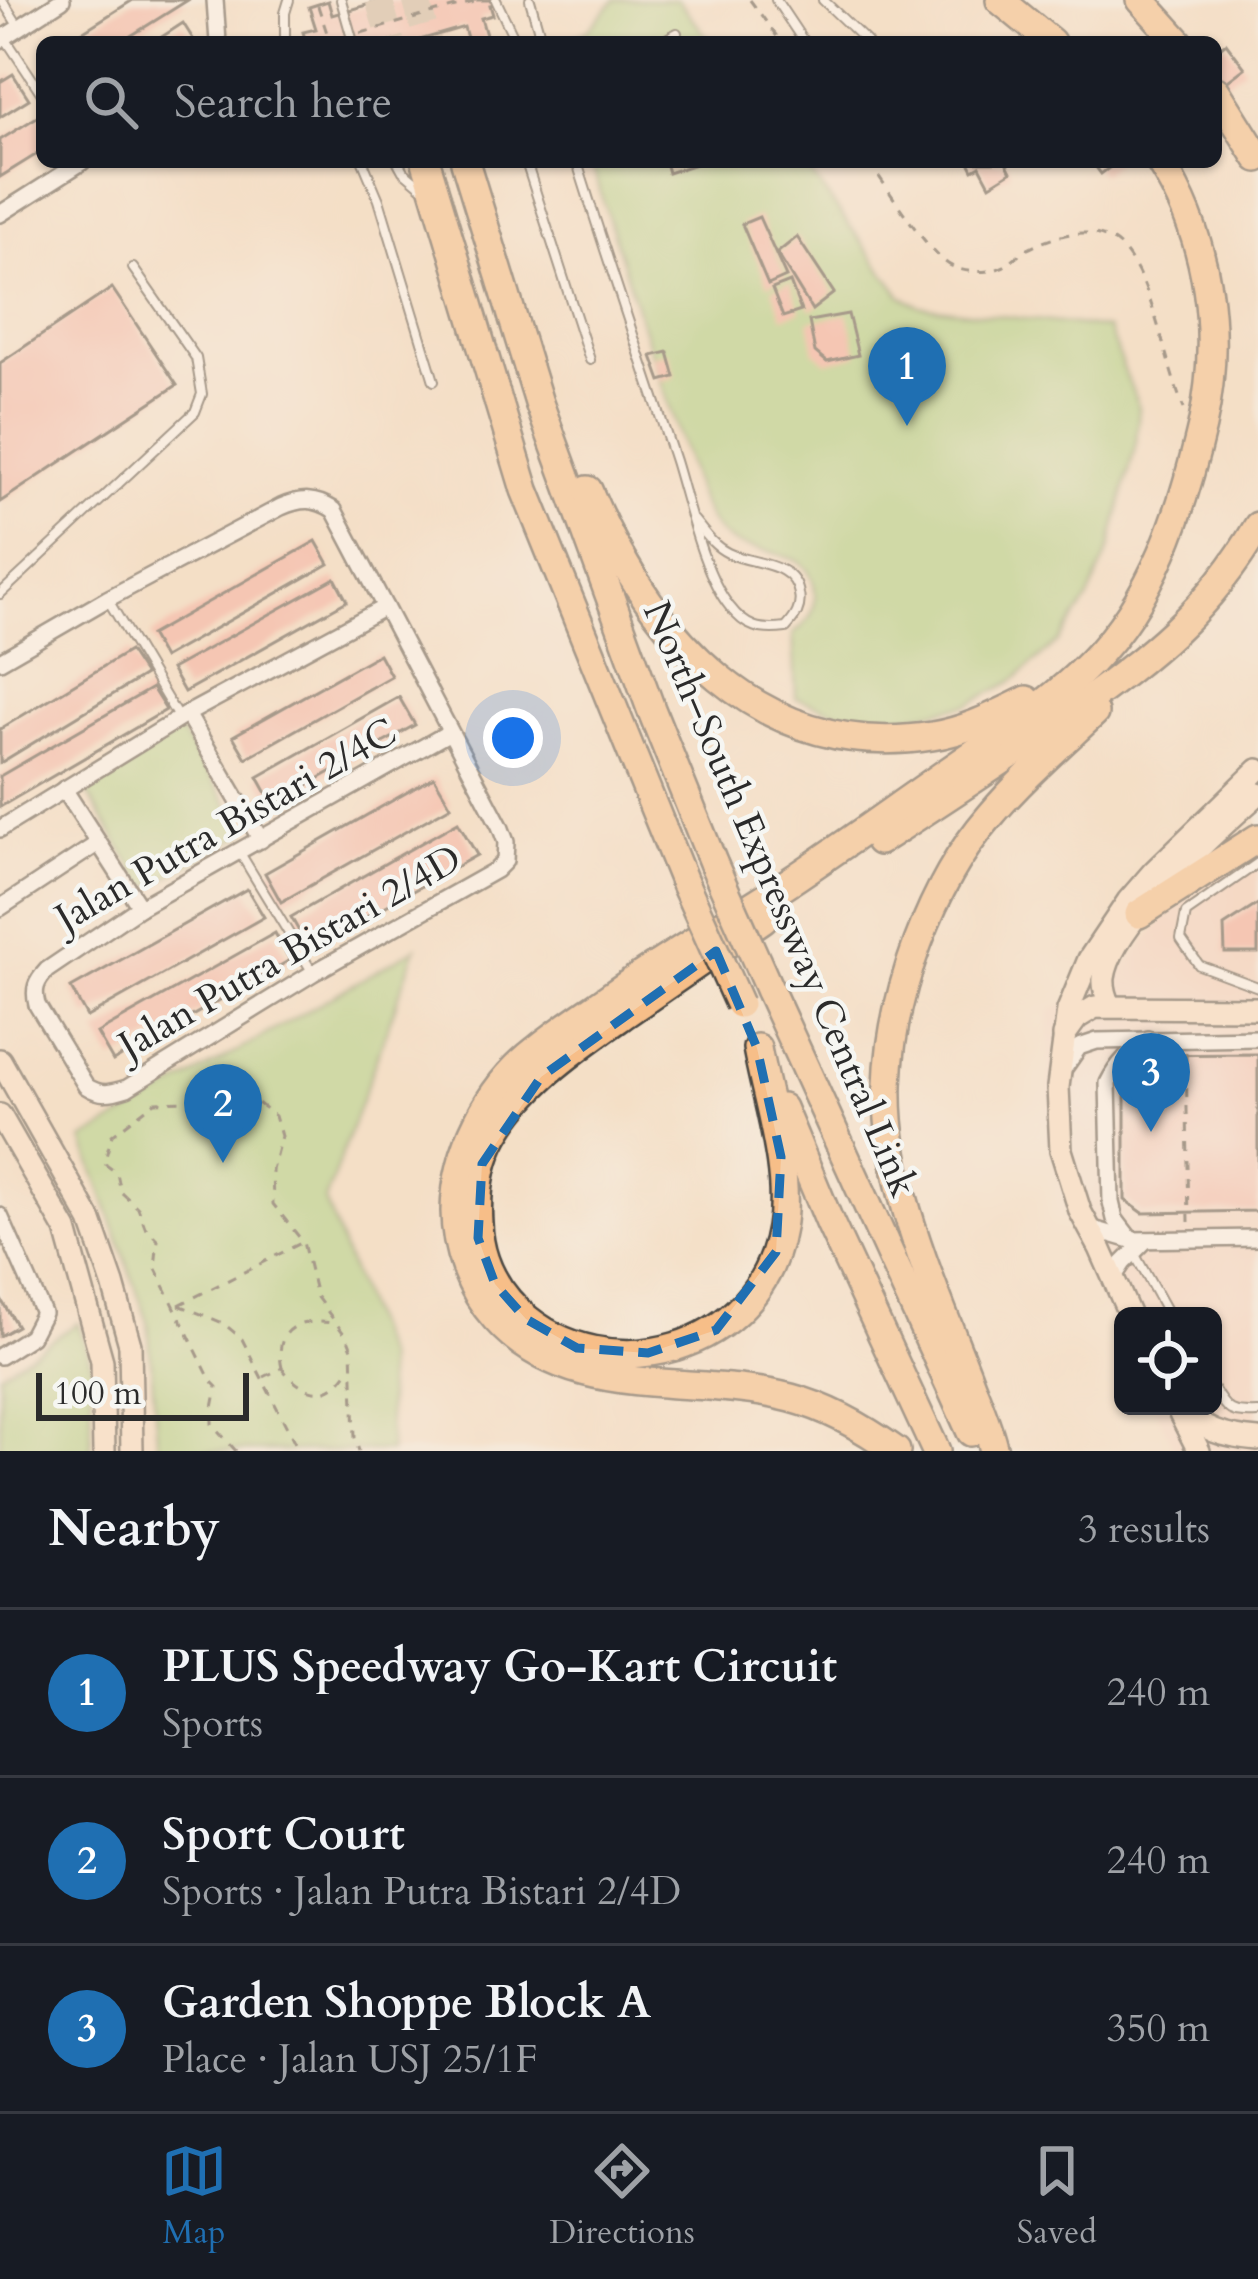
<!DOCTYPE html>
<html lang="en">
<head>
<meta charset="utf-8">
<style>
	:root { --surface:#171b24; --page:#242831; --text:#f1f3f6; --muted:#9ea1a6; --line:#363941; --accent:#1f6fb2 }
	body { margin:0; font-family:Cardo,serif; background:var(--page); color:var(--text) }
	.controls { position:absolute; right:36px; bottom:36px; display:grid; overflow:hidden; border-radius:18px; box-shadow:0 3px 9px #0004 }
	.controls button { width:108px; height:108px; display:grid; place-items:center; padding:0; border:0; border-bottom:3px solid var(--line); background:var(--surface); color:var(--text); font:60px sans-serif }
	.scale { position:absolute; left:36px; bottom:30px; width:213px; box-sizing:border-box; padding-left:12px; border:6px solid #2b2b2b; border-top:0; font-size:33px; line-height:42px; white-space:nowrap; color:#2b2b2b; -webkit-text-stroke:9px #f6f6f2; paint-order:stroke }
	.you { position:absolute; left:513px; top:738px; width:42px; height:42px; margin:-30px; border:9px solid #fff; border-radius:50%; background:#1a73e8; box-shadow:0 0 0 18px #1a73e833 }
	.badge { display:grid; place-items:center; width:78px; height:78px; border-radius:50%; background:var(--accent); color:#fff; font-size:39px; font-weight:700 }
	.pin { position:absolute; translate:-50% -99px; filter:drop-shadow(0 3px 6px #0008) }
	.pin::after { content:''; position:absolute; top:63px; width:42px; height:36px; background:inherit; clip-path:polygon(0 0,100% 0,50% 100%) }
	.list { margin:0; padding:0; list-style:none }
	h2 { display:flex; justify-content:space-between; align-items:center; height:156px; margin:0; padding:0 48px; font-size:51px }
	h2 small { font-size:39px; font-weight:400; color:var(--muted) }
	.list li { display:grid; grid-template-columns:78px 1fr auto; gap:36px; align-items:center; box-sizing:border-box; height:168px; padding:0 48px; border-top:3px solid var(--line) }
	.list b { display:block; font-size:45px; white-space:nowrap }
	.list p { margin:0; font-size:39px; white-space:nowrap; color:var(--muted) }
	.list em { font-size:39px; font-style:normal; color:var(--muted) }
	.icon { flex:none; width:66px; height:66px; fill:none; stroke:currentColor; stroke-width:2; stroke-linecap:round; stroke-linejoin:round }
	.map { position:relative; flex:none; width:1258px; height:1451px; overflow:hidden }
	.search { position:absolute; background:var(--surface); box-shadow:0 3px 9px #0004; left:36px; right:36px; top:36px; height:132px; display:flex; align-items:center; gap:30px; box-sizing:border-box; padding:0 42px; border-radius:18px; color:var(--muted); font-size:45px }
	.sheet { height:660px; background:var(--surface) }
	nav { display:flex; justify-content:space-around; align-items:center; box-sizing:border-box; height:168px; border-top:3px solid var(--line); background:var(--surface); font-size:33px; color:var(--muted) }
	nav a { display:grid; justify-items:center; gap:6px }
	nav .on { color:var(--accent) }
	.map>svg:first-child { display:block }
	.built { fill:#f5d2c2 }
	.green { fill:#a4d27f; stroke:#687e55; stroke-width:3 }
	.building { fill:#f5a89b }
	.lines { fill:none; stroke-linecap:round; stroke-linejoin:round }
	.highway-tunnel { stroke:#ccbba7; stroke-width:27; stroke-dasharray:27 14; stroke-linecap:butt }
	.lane-casing { stroke:#494642; stroke-width:12 }
	.street-casing { stroke:#494642; stroke-width:20 }
	.secondary-casing { stroke:#494642; stroke-width:26 }
	.highway-casing { stroke:#494642; stroke-width:32 }
	.path { stroke:#494642; stroke-width:3; stroke-dasharray:9 9; stroke-linecap:butt }
	.lane { stroke:#fff; stroke-width:8 }
	.street { stroke:#fff; stroke-width:15 }
	.secondary { stroke:#fce5cf; stroke-width:21 }
	.highway { stroke:#f7be88; stroke-width:27 }
	.highway-bridge-casing { stroke:#494642; stroke-width:32; stroke-linecap:butt }
	.highway-bridge { stroke:#f7be88; stroke-width:27 }
	.marked { fill:none; stroke:#1f6fb2; stroke-width:9; stroke-dasharray:24 15; stroke-linejoin:round }
	.labels { text-anchor:middle; dominant-baseline:central; stroke-width:9; stroke-linejoin:round; paint-order:stroke }
	.street-label { font-size:39px; fill:#2b2b2b; stroke:#f6f6f2 }
</style>
</head>
<body>
<div class="map">
<svg width="1258" height="1451" viewBox="0 0 1258 1451">
	<rect width="100%" height="100%" fill="#f6f6f2"/>
	<filter id="ink" filterUnits="userSpaceOnUse"><feTurbulence type="fractalNoise" baseFrequency=".00833" numOctaves="2"/><feDisplacementMap in="SourceGraphic" scale="24" xChannelSelector="R" yChannelSelector="G"/><feConvolveMatrix kernelMatrix="1 2 1 2 8 2 1 2 1" color-interpolation-filters="sRGB"/></filter>
	<filter id="wash" filterUnits="userSpaceOnUse"><feTurbulence type="fractalNoise" baseFrequency=".004" numOctaves="4" result="noise"/><feDisplacementMap in="SourceGraphic" scale="48" xChannelSelector="R" yChannelSelector="G"/><feGaussianBlur stdDeviation="2.7" result="paint"/><feColorMatrix in="noise" values="0 0 0 0 0 0 0 0 0 0 0 0 0 0 0 0 0 1.4 0 .05"/><feComposite in="paint" operator="in"/></filter>
	<g filter="url(#wash)">
		<rect width="100%" height="100%" fill="#f4dfc6"/>
		<polygon class="built" points="1258,848 1258,1451 1176,1451 1154,1406 1213,1406 1213,1316 1123,1316 1123,1342 1070,1234 1047,1139 1049,1012 1125,967 1166,915"/>
		<g class="green">
			<polygon points="615,0 678,0 711,42 563,42 588,30"/>
			<path d="M591 162H802L902 296 920 306 1108 329 1139 408 1136 443 1110 548 1087 601 1059 641 1013 681 967 705 890 719 852 717 796 698 793 634C807 624 815 613 815 596 815 545 760 557 730 541 722 537 716 529 711 522 695 496 686 455 676 426 646 339 618 250 591 162Z"/>
			<polygon points="180,731 247,833 146,889 86,791"/>
			<polygon points="416,948 325,1201 385,1360 390,1451 158,1451 148,1322 83,1140"/>
			<polygon points="78,1323 92,1366 91,1451 0,1451 0,1373"/>
		</g>
		<g id="blocks">
			<g class="building">
				<polygon points="133,0 188,0 121,42 66,42"/>
				<polygon points="384,0 494,0 495,4 490,5 493,15 481,18 488,42 468,42 464,27 413,42 306,42 303,32 316,29 309,7 328,1 332,15"/>
				<polygon points="183,23 195,42 154,42"/>
				<polygon points="1226,43 1245,68 1216,90 1216,51"/>
				<polygon points="13,74 29,99 0,117 0,82"/>
				<polygon points="42,114 42,151 0,177 0,140"/>
				<polygon points="665,162 699,162 699,163 668,173"/>
				<polygon points="969,162 1006,162 1011,172 990,185 980,166 973,170"/>
				<polygon points="1092,162 1117,162 1101,174"/>
				<polygon points="759,217 786,277 768,285 742,224"/>
				<polygon points="797,237 834,293 812,310 777,253"/>
				<polygon points="790,282 801,311 783,317 772,289"/>
				<polygon points="112,288 177,385 0,502 0,363"/>
				<polygon points="848,314 858,355 827,362 815,352 809,321"/>
				<polygon points="668,352 675,377 661,381 652,356"/>
				<polygon points="316,541 329,564 163,658 150,635"/>
				<polygon points="335,578 347,601 184,692 171,669"/>
				<polygon points="129,651 145,675 0,763 0,729"/>
				<polygon points="379,654 391,676 246,758 233,736"/>
				<polygon points="152,688 166,710 0,807 0,776"/>
				<polygon points="399,697 415,725 273,804 258,777"/>
				<polygon points="434,777 451,806 281,902 265,873"/>
				<polygon points="458,822 477,855 309,949 291,917"/>
				<polygon points="247,889 264,917 87,1017 71,988"/>
				<polygon points="1258,904 1258,953 1225,953 1224,926"/>
				<polygon points="275,933 290,960 113,1061 97,1033"/>
				<polygon points="1258,1054 1258,1211 1143,1213 1125,1200 1125,1065 1135,1055"/>
				<polygon points="0,1298 17,1326 0,1336"/>
			</g>
		</g>
	</g>
	<g filter="url(#ink)">
		<use href="#blocks" fill-opacity="0" stroke="#494642" stroke-width="3"/>
		<g class="lines">
			<g class="highway-tunnel">
				<polyline points="379,0 391,42"/>
				<polyline points="416,0 428,42"/>
			</g>
			<g class="lane-casing">
				<g id="lane">
					<polyline points="2,0 19,27"/>
					<polyline points="341,0 353,42"/>
					<polyline points="496,0 516,42"/>
					<polyline points="530,0 542,42"/>
					<polyline points="776,0 804,42"/>
					<polyline points="823,0 867,42"/>
					<polyline points="5,38 42,94"/>
					<polyline points="285,42 285,13 289,0"/>
					<polyline points="661,42 677,33"/>
					<polyline points="363,162 379,200 434,381"/>
					<polyline points="398,162 403,171 422,187"/>
					<polyline points="526,162 590,360"/>
					<path d="M577 162C608 262 642 361 675 461 688 503 703 574 730 607 746 628 760 631 786 628 795 618 802 608 799 594 794 561 753 565 728 553 713 546 704 532 694 520"/>
					<polyline points="0,594 195,412 202,394 196,358 133,268"/>
					<polyline points="108,600 179,719"/>
					<polyline points="240,853 313,973"/>
					<polyline points="1258,863 1186,913 1181,939 1199,965 1258,987"/>
					<polyline points="1134,1253 1169,1316"/>
					<path d="M1213 1388C1227 1412 1231 1414 1258 1413"/>
				</g>
			</g>
			<g class="street-casing">
				<g id="street">
					<polyline points="215,0 218,42"/>
					<polyline points="0,40 62,0"/>
					<polyline points="0,214 82,162"/>
					<path d="M0 661 107 599 281 507C302 498 315 498 334 510L500 826 506 842 505 861 496 870 313 973 127 1088C111 1093 101 1096 86 1086L37 1005C33 989 36 982 47 970L140 907 450 732"/>
					<polyline points="187,714 261,840"/>
					<polyline points="64,789 140,907"/>
					<polyline points="0,829 187,714 385,607"/>
					<polyline points="0,908 97,844"/>
					<polyline points="1065,1067 1079,1047 1097,1041 1258,1038"/>
					<polyline points="0,1216 43,1313 31,1336 0,1356"/>
					<polyline points="1090,1228 1131,1240 1258,1238"/>
					<path d="M1131 1240 1115 1219 1111 1202 1108 1083C1118 1063 1130 1052 1148 1039"/>
					<polyline points="1113,1278 1123,1263 1146,1240"/>
				</g>
			</g>
			<g class="secondary-casing">
				<g id="secondary">
					<path d="M1110 1005C1106 996 1103 988 1104 978 1111 924 1217 830 1258 794"/>
					<polyline points="1064,1036 1077,1018 1095,1007 1258,1008"/>
					<polyline points="0,1060 91,1221 113,1284 130,1345 132,1451"/>
					<polyline points="0,1115 66,1230 102,1361 104,1451"/>
					<polyline points="1130,1316 1100,1248 1080,1211 1061,1150 1058,1087 1068,1010 1089,959 1128,901 1154,871 1258,770"/>
					<path d="M1178 1406C1203 1431 1223 1437 1258 1440"/>
					<polyline points="1180,1414 1199,1451"/>
				</g>
			</g>
			<g class="highway-casing">
				<g id="highway">
					<polyline points="1000,0 1051,42"/>
					<polyline points="1141,0 1179,42"/>
					<polyline points="1216,91 1258,158"/>
					<polyline points="426,162 525,490 685,884"/>
					<polyline points="465,162 539,403 651,709 714,865"/>
					<path d="M588 490C649 635 760 763 932 736 966 731 996 715 1027 700"/>
					<path d="M879 841C944 799 1008 757 1071 713 1149 656 1209 611 1258 526"/>
					<polyline points="1139,914 1258,838"/>
					<polyline points="769,989 971,1432"/>
					<path d="M757 1048C767 1103 791 1173 781 1228 761 1351 607 1393 519 1312 494 1288 479 1257 478 1223 476 1193 480 1162 495 1135 526 1081 578 1047 628 1012 672 981 718 950 763 919"/>
					<polyline points="782,1108 830,1223 936,1451"/>
					<path d="M896 1451C864 1428 829 1408 791 1398 693 1372 571 1404 496 1319 470 1290 455 1250 455 1211 456 1150 488 1087 536 1050 559 1031 584 1015 608 998 669 954 735 918 798 876 852 840 905 801 959 764 1004 732 1052 702 1091 662 1154 598 1182 512 1202 426 1222 335 1210 241 1160 162"/>
					<path d="M994 1451C988 1424 976 1399 967 1374 946 1320 923 1266 907 1211 895 1171 887 1126 888 1085 891 995 931 884 990 816 1021 779 1059 746 1094 713"/>
				</g>
			</g>
			<g class="path">
				<polyline points="750,0 781,42"/>
				<polyline points="318,6 330,42"/>
				<polyline points="361,33 481,0"/>
				<path d="M869 162C887 187 925 249 948 264 961 273 988 274 1002 267 1010 264 1016 255 1024 251 1056 234 1100 220 1126 253 1155 290 1165 364 1184 409"/>
				<polyline points="1186,1052 1189,1222"/>
				<polyline points="179,1305 223,1323 242,1339 299,1451"/>
				<polyline points="179,1305 303,1242"/>
				<path d="M282 1368C273 1329 299 1318 332 1323"/>
				<path d="M264 1377 282 1368C305 1398 331 1401 351 1366"/>
				<polyline points="236,1451 212,1424 212,1413 217,1387 211,1381 155,1267 158,1240 145,1227 138,1208 121,1192 117,1173 106,1165 105,1160 112,1135 155,1102 184,1101 222,1094 254,1100 275,1116 281,1136 272,1170 273,1204 303,1242 316,1296 348,1339 352,1349 355,1438 359,1451"/>
			</g>
			<use href="#lane" class="lane"/>
			<use href="#street" class="street"/>
			<use href="#secondary" class="secondary"/>
			<use href="#highway" class="highway"/>
			<g class="highway-bridge-casing">
				<g id="highway-bridge">
					<polyline points="714,865 769,989"/>
					<polyline points="685,884 739,1004"/>
				</g>
			</g>
			<use href="#highway-bridge" class="highway-bridge"/>
		</g>
	</g>
	<path d="M0 0H1258V1451H0ZM716 951 757 1048 781 1157 776 1252 716 1330 648 1353 577 1348 526 1319 495 1284 478 1238 482 1164 541 1077Z" fill="#f4dfc6" fill-opacity=".55" fill-rule="evenodd"/>
	<path class="marked" d="M716 951 757 1048 781 1157 776 1252 716 1330 648 1353 577 1348 526 1319 495 1284 478 1238 482 1164 541 1077Z"/>
	<g class="labels">
		<g class="street-label">
			<text transform="translate(226 825) rotate(-30)">Jalan Putra Bistari 2/4C</text>
			<text transform="translate(780 899) rotate(67)">North–South Expressway Central Link</text>
			<text transform="translate(290 952) rotate(-30)">Jalan Putra Bistari 2/4D</text>
		</g>
	</g>
</svg>
<div class="controls">
<button><svg class="icon" aria-label="locate" viewBox="0 0 24 24"><circle cx="12" cy="12" r="6"/><path d="M12 2v4M12 18v4M2 12h4M18 12h4"/></svg></button>
</div>
<div class="scale">100 m</div>
<div class="you"></div>
<div class="pin badge" style="left:907px;top:426px">1</div>
<div class="pin badge" style="left:223px;top:1163px">2</div>
<div class="pin badge" style="left:1151px;top:1132px">3</div>
<div class="search"><svg class="icon" aria-label="search" viewBox="0 0 24 24"><circle cx="10" cy="10" r="6"/><path d="M15 15l6 6"/></svg>Search here</div>
</div>
<section class="sheet">
<h2>Nearby<small>3 results</small></h2>
<ul class="list">
<li><span class="badge">1</span><div><b>PLUS Speedway Go-Kart Circuit</b><p>Sports</p></div><em>240 m</em></li>
<li><span class="badge">2</span><div><b>Sport Court</b><p>Sports · Jalan Putra Bistari 2/4D</p></div><em>240 m</em></li>
<li><span class="badge">3</span><div><b>Garden Shoppe Block A</b><p>Place · Jalan USJ 25/1F</p></div><em>350 m</em></li>
</ul>
</section>
<nav>
<a class="on"><svg class="icon" aria-label="map" viewBox="0 0 24 24"><path d="M3 6l6-2 6 2 6-2v14l-6 2-6-2-6 2zM9 4v14M15 6v14"/></svg>Map</a>
<a><svg class="icon" aria-label="directions" viewBox="0 0 24 24"><path d="M12 3l9 9-9 9-9-9zM9 14v-3h6M13 9l2 2-2 2"/></svg>Directions</a>
<a><svg class="icon" aria-label="saved" viewBox="0 0 24 24"><path d="M7 4h10v16l-5-4-5 4z"/></svg>Saved</a>
</nav>
</body>
</html>
